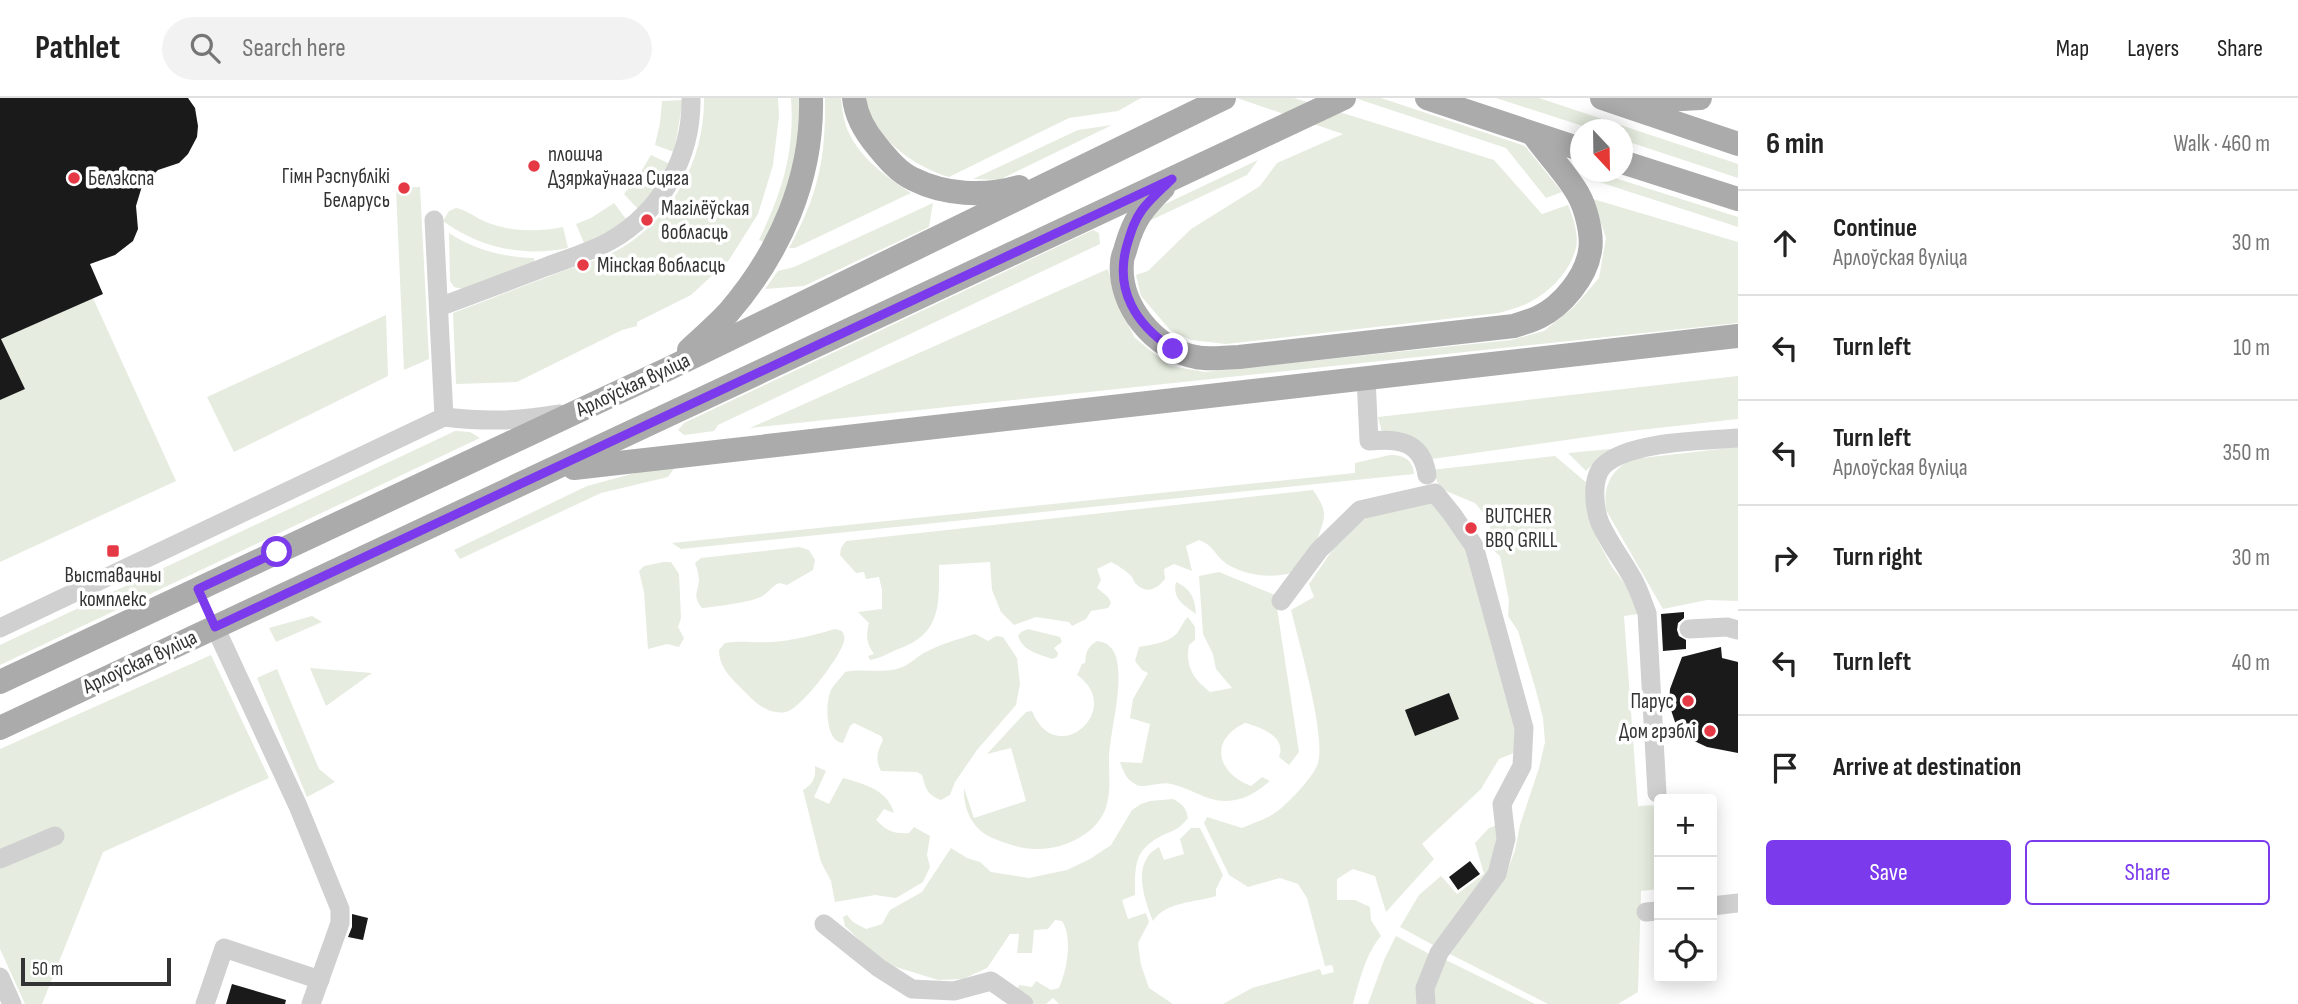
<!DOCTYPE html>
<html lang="en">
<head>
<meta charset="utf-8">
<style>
	:root { --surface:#fff; --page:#f2f2f2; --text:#222; --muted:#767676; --line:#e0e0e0; --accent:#7c3aed }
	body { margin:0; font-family:"Sofia Sans Condensed",sans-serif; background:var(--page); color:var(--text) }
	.controls { position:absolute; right:21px; bottom:21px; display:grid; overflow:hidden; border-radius:7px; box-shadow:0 4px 18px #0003 }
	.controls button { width:63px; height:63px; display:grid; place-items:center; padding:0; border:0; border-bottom:2px solid var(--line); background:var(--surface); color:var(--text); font:35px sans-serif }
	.compass { position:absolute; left:1570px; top:21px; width:63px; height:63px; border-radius:50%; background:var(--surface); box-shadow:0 4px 18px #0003; rotate:158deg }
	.scale { position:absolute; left:21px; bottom:18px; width:150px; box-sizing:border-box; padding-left:7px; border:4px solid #333; border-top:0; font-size:19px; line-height:24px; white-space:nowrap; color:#333; -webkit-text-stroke:5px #fff; paint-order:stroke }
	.stop { position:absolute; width:21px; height:21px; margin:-16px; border:5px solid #7c3aed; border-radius:50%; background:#fff }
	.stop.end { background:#7c3aed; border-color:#fff; box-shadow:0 2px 7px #0008 }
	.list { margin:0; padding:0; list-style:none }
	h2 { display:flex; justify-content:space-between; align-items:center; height:91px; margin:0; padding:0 28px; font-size:30px }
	h2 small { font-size:23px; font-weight:400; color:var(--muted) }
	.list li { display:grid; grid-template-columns:46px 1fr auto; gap:21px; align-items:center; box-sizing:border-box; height:105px; padding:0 28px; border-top:2px solid var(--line) }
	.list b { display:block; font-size:26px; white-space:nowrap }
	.list p { margin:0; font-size:23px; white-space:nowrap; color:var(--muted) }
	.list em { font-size:23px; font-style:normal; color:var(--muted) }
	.actions { display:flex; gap:14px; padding:21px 28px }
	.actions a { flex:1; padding:16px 0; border:2px solid var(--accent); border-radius:7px; text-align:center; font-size:24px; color:var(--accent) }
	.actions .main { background:var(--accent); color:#fff }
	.icon { flex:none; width:38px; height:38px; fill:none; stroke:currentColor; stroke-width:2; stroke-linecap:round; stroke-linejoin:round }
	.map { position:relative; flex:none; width:1738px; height:906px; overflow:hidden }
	header { display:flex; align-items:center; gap:42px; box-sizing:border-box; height:98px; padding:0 35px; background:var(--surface); border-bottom:2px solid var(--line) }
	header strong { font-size:33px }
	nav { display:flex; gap:38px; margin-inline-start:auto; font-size:24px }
	.search { width:490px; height:63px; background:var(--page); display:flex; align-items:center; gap:18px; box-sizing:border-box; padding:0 24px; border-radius:38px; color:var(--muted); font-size:26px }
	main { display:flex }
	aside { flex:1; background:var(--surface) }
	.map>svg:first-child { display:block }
	.green { fill:#e6ecdf }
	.building { fill:#1a1a1a }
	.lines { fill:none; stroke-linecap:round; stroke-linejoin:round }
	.minor { stroke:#d0d0d0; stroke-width:19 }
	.major { stroke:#ababab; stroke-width:24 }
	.route { stroke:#7c3aed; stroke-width:9 }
	.poi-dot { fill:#e63946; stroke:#fff; stroke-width:2.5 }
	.labels { text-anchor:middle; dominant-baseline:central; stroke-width:7; stroke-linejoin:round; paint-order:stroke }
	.poi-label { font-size:21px; fill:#333; stroke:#fff; text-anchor:start }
	.street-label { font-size:21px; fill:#333; stroke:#fff }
</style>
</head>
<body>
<header>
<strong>Pathlet</strong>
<div class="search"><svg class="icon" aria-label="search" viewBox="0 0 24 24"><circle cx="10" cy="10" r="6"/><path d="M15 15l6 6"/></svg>Search here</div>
<nav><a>Map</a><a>Layers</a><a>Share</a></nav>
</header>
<main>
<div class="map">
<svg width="1738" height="906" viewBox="0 0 1738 906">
	<rect width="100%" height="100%" fill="#fff"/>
	<g class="green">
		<path d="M704 0H778L779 18 773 67 758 116 729 162 691 197 637 224V228L622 232 517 284 456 286 453 215C490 201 526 187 563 173 583 166 605 160 623 149 674 118 705 60 704 0Z"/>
		<path d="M791 0H802L798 64 767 145 759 142C782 94 795 54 791 0Z"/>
		<path d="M825 0H841C842 9 843 19 846 28 856 57 886 79 911 95L795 150H789C818 98 826 60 825 0Z"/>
		<path d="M865 0H1141L1118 13 1069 20 949 79C914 69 871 38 865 0Z"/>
		<path d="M1237 0H1294L1494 62 1542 116 1568 107C1573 119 1579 136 1576 150 1570 173 1551 193 1530 204 1521 209 1509 212 1499 215L1226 246 1191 242 1170 232 1141 198 1136 177 1148 173 1191 131 1260 88 1277 65 1343 36Z"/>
		<polygon points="1355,0 1381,0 1525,48 1562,94 1546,100 1506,50"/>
		<polygon points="1496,0 1539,0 1738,66 1738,80 1623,42 1622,32 1592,31"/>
		<polygon points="683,2 674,54 655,47 660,25 662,3"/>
		<polygon points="1112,27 999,82 973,81 1078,32"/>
		<polygon points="651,57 670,66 660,84 638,111 624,96 636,82"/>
		<polygon points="1258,62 1247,77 1147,124 1163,107"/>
		<polygon points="1589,74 1596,74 1738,119 1738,129 1593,82"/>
		<polygon points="420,89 429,261 404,272 396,90"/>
		<polygon points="1593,101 1738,144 1738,225 750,330 1108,171 1116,203 1135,240 1170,268 1205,274 1511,242 1544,233 1574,209 1599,180 1606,140"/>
		<polygon points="614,105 626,121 608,134 584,145 576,126 591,120"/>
		<polygon points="933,105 929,129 804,188 765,191 778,173 794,169"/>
		<path d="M456 110C467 112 476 120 486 124 511 134 537 134 563 129L568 150C523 159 480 150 443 123L449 113Z"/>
		<polygon points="1093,132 1099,135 1100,146 718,327 714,333 684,337 678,332 684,325"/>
		<path d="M449 135C475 152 503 159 534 160V164L463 191 454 189 450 183Z"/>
		<polygon points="93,200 176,383 0,464 0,302 25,291 1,241"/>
		<polygon points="386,217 388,278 234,354 207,299"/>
		<polygon points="1738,278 1738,321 1622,334 1432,361 1382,334 1378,319"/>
		<polygon points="455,333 470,334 480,340 0,567 0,547"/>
		<path d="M1738 349V503L1707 502 1663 511 1606 412C1603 388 1611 371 1633 361Z"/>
		<polygon points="1621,350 1603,356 1586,373 1568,355"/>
		<path d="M1390 357C1404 357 1413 362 1414 376L681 451 672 445 1355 375V365Z"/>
		<polygon points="1555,358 1588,386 1597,441 1612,469 1631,494 1638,516 1624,518 1638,708 1659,707 1659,791 1641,793 1638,894 1618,906 1548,906 1450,856 1506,777 1515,752 1520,727 1539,670 1545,644 1543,620 1535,589 1518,533 1508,518 1509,502 1500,458 1490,449 1490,423 1475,405 1441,391 1431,372"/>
		<polygon points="676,368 668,379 601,395 460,461 454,452 587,388 639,374"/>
		<path d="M1313 392C1328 414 1326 417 1317 442 1315 448 1314 458 1310 463 1294 485 1242 480 1223 463 1213 454 1214 448 1199 442L1186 448 1192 473 1174 466 1164 471 1165 481C1158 490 1147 497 1136 486 1133 483 1134 480 1130 477 1125 472 1117 467 1111 464L1097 471 1101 482 1097 490 1108 499 1111 505 1108 510 1091 513 1086 521 1072 528 1069 524 1036 519 1014 527 1001 514 992 492 990 464 939 467C939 504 942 535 901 550 890 554 882 560 870 562L868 558 874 556C866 545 866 537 869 525L858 514 882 511V492L879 479 866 481 864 474 856 475 840 457 841 450 846 443Z"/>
		<path d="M1440 401 1457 414 1523 651 1499 661 1481 691 1422 746 1434 761 1386 814 1375 778 1353 771 1337 781V802H1355L1370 809 1371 822 1381 838C1366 855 1359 884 1353 906H1223L1252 890 1320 871 1322 877 1334 874 1332 867 1325 868 1307 800 1298 786 1280 780 1248 789 1229 777 1204 725 1207 719 1242 730C1253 725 1267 721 1276 714 1287 707 1315 677 1318 665 1326 638 1299 544 1291 512L1314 499 1309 486 1347 431 1372 417Z"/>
		<path d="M799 449 809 452 815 462 813 472 787 487 779 485C772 488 767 496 761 499 751 504 714 509 702 510 693 499 697 495 699 483 699 478 697 470 695 465L701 460Z"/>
		<polygon points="664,464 671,464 679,476 681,520 678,529 684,540 679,549 667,546 648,551 644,494 639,473 644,468"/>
		<path d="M1219 474 1275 497 1299 654 1289 667 1279 659C1287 639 1261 629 1245 625 1209 642 1216 674 1251 688L1262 679 1270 683C1256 694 1246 702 1227 703 1208 704 1190 690 1171 686 1159 683 1144 692 1135 686 1126 681 1123 673 1120 664L1142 665 1150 626 1130 620 1133 601 1148 575 1142 572 1135 563 1139 549C1150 547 1165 545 1174 538 1180 534 1182 524 1188 519L1195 529V542L1189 547C1185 568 1193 581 1210 594L1232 590 1216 571 1213 556 1203 536 1199 478Z"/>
		<path d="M1176 484C1191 491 1195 500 1196 516 1184 507 1172 501 1176 484Z"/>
		<polygon points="312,518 322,524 276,544 269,530"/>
		<path d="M835 531 842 533C844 537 845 538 844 543 841 558 801 611 786 614 766 618 752 601 740 589 729 578 719 568 719 552L725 545C740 542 754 545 770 544 792 543 814 537 835 531Z"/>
		<path d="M1028 531 1060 539 1062 544 1054 550 1058 555 1057 559 1052 561C1037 555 1024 554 1018 538L1021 534Z"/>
		<path d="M975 536 988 543 996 538 1003 539 1017 560 1020 586 1016 607 977 652 955 684 950 697 941 702C927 697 926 691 922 677L917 674 881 673C875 661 877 654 883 642L881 638 854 625 850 628 843 645C825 644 825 605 831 592 834 586 841 580 845 574 863 570 882 576 900 570 910 567 918 557 928 553 943 545 959 541 975 536Z"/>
		<path d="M1097 543C1108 544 1115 551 1117 563 1122 589 1113 622 1110 648 1107 667 1112 687 1107 706 1100 735 1064 752 1036 751 1021 751 1008 746 995 741 973 733 963 712 964 690L974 720 1026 703 1011 650 987 656 1026 614 1032 613C1056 673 1126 611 1077 577L1082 566 1085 565C1086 554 1087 549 1097 543Z"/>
		<polygon points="211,557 269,680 103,754 42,906 25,906 0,851 0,651"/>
		<polygon points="310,570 372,575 326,608"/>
		<polygon points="277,571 319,671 335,684 307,699 257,580"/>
		<path d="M815 668 826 673 814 699 829 706 843 680C864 686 887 691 894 715L884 711 876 722C887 733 893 736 909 735L914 729 930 738 927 757 930 769 923 784 896 800 875 797 835 804 831 783 821 764 803 692C813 686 816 680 815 668Z"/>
		<path d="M1173 701C1182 706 1186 709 1188 720 1181 729 1176 732 1165 736 1134 751 1135 765 1135 797L1122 802 1128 821 1146 815 1149 824 1138 845 1141 867 1149 890 1173 906H1059L1053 900 1046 906H1035L1017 893 1019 887 1032 889 1036 883 1051 892 1059 890C1067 872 1073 840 1062 823L1055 822 1048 831 1034 832 1032 855H1017L1019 836H1010L987 870 963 881 938 882 883 865 845 828 843 819 847 817 853 824 866 831 882 826 890 812 922 794 951 750 967 760 980 764 991 774 1029 780 1067 772 1090 761 1111 747 1132 712 1141 706 1150 703Z"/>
		<polygon points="1497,727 1496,768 1438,847 1433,847 1400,829 1419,797 1441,778 1457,796 1484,776 1475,745 1489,730"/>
		<path d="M1191 730H1200L1223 777 1216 791V798C1195 805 1166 803 1153 823 1144 801 1131 763 1159 749L1164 762 1184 756 1180 741Z"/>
		<polygon points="1396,838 1431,857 1419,906 1368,906 1384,862"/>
		<polygon points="1446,862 1535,906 1435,906 1434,891"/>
	</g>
	<g class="building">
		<polygon points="0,0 188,0 195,10 198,28 197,39 188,56 179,65 158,72 142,88 136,108 138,131 133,143 115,157 90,166 103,196 1,241 25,291 0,302"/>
		<polygon points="1684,514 1684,520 1678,525 1677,532 1679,538 1686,542 1686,551 1663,553 1661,516"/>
		<polygon points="1721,549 1722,560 1738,564 1738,655 1707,649 1690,641 1675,624 1669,606 1670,591 1682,559"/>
		<polygon points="1449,595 1459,621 1415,638 1405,612"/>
		<polygon points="1470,763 1480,776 1458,792 1449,779"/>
		<polygon points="352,816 368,820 363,842 348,839 352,829"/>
		<polygon points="232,886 286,902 285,906 226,906"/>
	</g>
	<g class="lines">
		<g class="minor">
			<polyline points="434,122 444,319"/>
			<path d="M439 209C472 197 506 184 540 171 563 162 588 155 610 143 661 114 692 59 691 0"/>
			<path d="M1366 280 1369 343C1398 340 1422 343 1427 377"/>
			<polyline points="1281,503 1319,452 1360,412 1435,395 1452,416 1474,448 1524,630 1522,668 1502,706 1506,741 1497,776 1439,855 1425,890 1426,906"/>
			<polyline points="215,529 298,708 340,811 340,825 311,906"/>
			<path d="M0 530 444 319C488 324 516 323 560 316"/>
			<polyline points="1689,531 1727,529 1738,532"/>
			<path d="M1657 695 1647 515C1643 505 1640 495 1635 485 1625 465 1609 446 1600 425 1594 410 1591 381 1603 368 1629 343 1703 343 1738 340"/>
			<polyline points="0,761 55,738"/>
			<polyline points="1712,808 1738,805"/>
			<polyline points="1646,814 1659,813"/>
			<polyline points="824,826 879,870 912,891 954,893 991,883 1024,906"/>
			<polyline points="0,879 12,906"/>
			<polyline points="205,906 224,850 320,882"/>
		</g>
		<g class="major">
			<path d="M854 0C856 18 866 35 877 48 887 60 898 74 913 81 945 97 984 99 1019 89"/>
			<polyline points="1427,0 1580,51"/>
			<polyline points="1602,0 1738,46"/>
			<polyline points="1629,4 1700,0"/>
			<polyline points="1622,64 1738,101"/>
			<path d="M1163 90C1143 110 1134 121 1126 149 1125 154 1122 159 1122 164 1118 207 1155 252 1196 259 1209 262 1225 259 1239 259L1514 228C1522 225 1531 223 1539 219 1562 208 1586 179 1590 153 1593 137 1586 110 1578 96 1566 75 1547 56 1533 36"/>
			<path d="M689 252C702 240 716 228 728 215 780 155 813 80 811 0"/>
			<polyline points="574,370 1738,238"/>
			<polyline points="0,584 670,270 1224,0"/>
			<polyline points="0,630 1344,0"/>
		</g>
	</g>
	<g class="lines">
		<path class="route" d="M277 454 198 491 215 529 1172 81C1162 91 1150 101 1142 112 1134 123 1131 134 1127 147 1114 192 1136 227 1173 251"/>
	</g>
	<g class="poi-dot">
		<circle cx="534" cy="68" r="7"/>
		<circle cx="74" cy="80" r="7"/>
		<circle cx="404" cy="90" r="7"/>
		<circle cx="647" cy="122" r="7"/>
		<circle cx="583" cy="167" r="7"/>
		<circle cx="1471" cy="430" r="7"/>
		<rect x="106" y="446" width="14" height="14" rx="3.5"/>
		<circle cx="1688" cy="603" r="7"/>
		<circle cx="1710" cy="633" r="7"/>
	</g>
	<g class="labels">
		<g class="poi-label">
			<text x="548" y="56">плошча<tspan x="548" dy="24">Дзяржаўнага Сцяга</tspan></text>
			<text x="390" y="78" text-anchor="end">Гімн Рэспублікі<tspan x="390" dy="24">Беларусь</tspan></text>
			<text x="88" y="80">Белэкспа</text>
			<text x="661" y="110">Магілёўская<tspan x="661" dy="24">вобласць</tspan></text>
			<text x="597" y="167">Мінская вобласць</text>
			<text x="1485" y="418">BUTCHER<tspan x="1485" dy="24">BBQ GRILL</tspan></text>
			<text x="113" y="477" text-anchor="middle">Выставачны<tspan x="113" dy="24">комплекс</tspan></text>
			<text x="1674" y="603" text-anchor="end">Парус</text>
			<text x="1696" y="633" text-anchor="end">Дом грэблі</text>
		</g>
		<g class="street-label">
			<text transform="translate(633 287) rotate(-25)">Арлоўская вуліца</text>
			<text transform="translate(140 564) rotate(-25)">Арлоўская вуліца</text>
		</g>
	</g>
</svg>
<div class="controls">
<button>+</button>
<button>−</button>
<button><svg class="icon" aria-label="locate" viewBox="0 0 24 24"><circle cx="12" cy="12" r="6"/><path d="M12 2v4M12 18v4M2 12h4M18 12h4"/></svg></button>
</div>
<svg class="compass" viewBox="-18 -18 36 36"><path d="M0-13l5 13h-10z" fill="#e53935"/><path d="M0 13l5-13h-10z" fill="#767676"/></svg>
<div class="scale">50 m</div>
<div class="stop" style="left:277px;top:454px"></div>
<div class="stop end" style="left:1173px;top:251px"></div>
</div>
<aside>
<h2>6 min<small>Walk · 460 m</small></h2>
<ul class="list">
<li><svg class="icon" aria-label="ahead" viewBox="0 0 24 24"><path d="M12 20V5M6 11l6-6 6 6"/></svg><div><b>Continue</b><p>Арлоўская вуліца</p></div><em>30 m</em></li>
<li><svg class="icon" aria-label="left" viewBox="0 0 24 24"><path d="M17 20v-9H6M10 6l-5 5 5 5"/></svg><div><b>Turn left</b></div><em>10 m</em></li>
<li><svg class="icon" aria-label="left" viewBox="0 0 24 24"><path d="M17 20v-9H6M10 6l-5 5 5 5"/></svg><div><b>Turn left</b><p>Арлоўская вуліца</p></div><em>350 m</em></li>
<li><svg class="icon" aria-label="right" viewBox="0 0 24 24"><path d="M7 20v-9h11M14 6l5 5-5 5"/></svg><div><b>Turn right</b></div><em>30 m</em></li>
<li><svg class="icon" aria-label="left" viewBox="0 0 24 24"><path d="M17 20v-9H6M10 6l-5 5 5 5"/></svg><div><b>Turn left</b></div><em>40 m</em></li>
<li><svg class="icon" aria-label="arrive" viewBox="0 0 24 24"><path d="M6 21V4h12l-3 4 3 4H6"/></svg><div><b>Arrive at destination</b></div></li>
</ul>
<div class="actions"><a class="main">Save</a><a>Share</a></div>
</aside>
</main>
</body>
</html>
